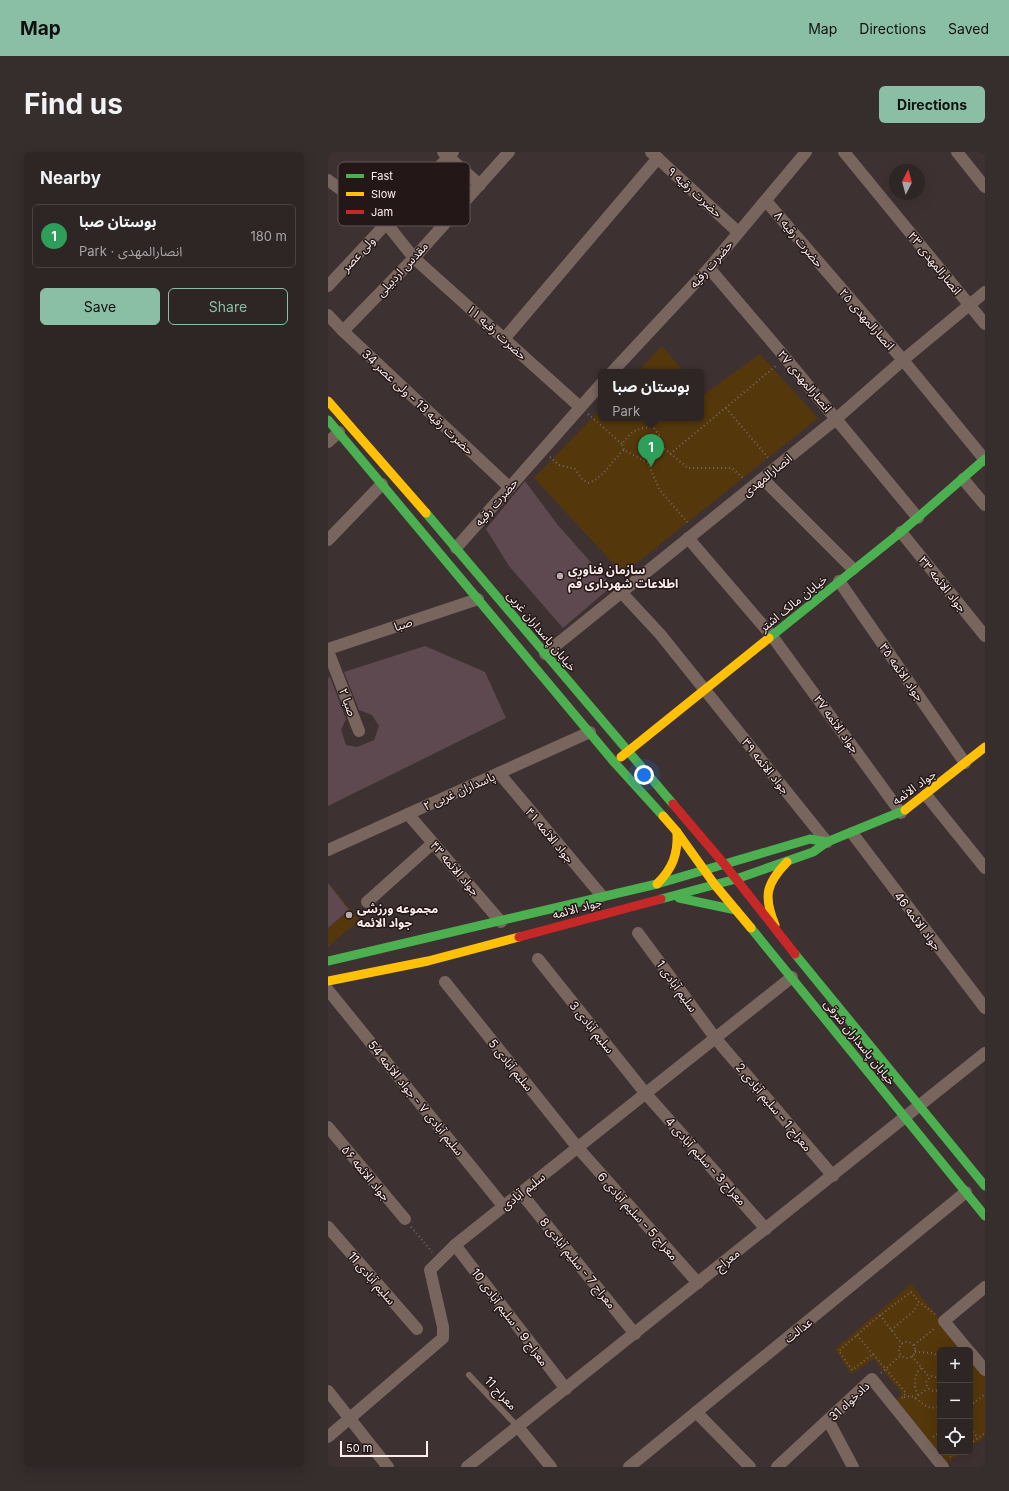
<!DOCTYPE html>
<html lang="en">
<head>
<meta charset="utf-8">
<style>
	:root { --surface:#2e2525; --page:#362d2d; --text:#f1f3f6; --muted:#a7a5a7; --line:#494242; --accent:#8abfa5 }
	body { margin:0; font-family:Inter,"Noto Sans Arabic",sans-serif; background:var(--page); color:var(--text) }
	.controls { position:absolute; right:12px; bottom:12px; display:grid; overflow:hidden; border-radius:6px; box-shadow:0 4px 16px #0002 }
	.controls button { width:36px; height:36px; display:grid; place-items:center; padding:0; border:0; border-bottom:1px solid var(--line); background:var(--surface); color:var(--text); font:20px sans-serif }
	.compass { position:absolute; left:561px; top:12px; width:36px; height:36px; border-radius:50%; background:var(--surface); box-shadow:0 4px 16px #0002; rotate:6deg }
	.scale { position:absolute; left:12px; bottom:10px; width:88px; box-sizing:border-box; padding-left:4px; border:2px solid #feedec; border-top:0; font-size:11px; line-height:14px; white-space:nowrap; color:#feedec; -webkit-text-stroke:3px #231717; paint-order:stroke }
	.you { position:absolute; left:316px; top:623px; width:14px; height:14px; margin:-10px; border:3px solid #fff; border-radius:50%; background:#1a73e8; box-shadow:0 0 0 6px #1a73e833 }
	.badge { display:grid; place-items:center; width:26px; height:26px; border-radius:50%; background:var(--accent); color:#fff; font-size:13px; font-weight:700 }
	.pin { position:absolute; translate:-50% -33px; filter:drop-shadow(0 1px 2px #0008) }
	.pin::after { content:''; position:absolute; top:21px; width:14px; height:12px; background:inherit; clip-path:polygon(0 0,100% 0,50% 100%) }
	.popup { position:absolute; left:270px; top:217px; width:106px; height:52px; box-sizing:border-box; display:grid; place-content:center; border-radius:6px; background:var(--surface); filter:drop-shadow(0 1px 3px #0005); font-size:13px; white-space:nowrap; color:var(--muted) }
	.popup b { font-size:15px; color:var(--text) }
	.popup::after { content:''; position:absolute; left:50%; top:100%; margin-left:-8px; border:8px solid transparent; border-top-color:var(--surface) }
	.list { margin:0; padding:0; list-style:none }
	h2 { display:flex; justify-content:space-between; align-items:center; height:52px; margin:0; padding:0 16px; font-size:17px }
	h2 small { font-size:13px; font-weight:400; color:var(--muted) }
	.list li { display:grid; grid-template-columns:26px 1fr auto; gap:12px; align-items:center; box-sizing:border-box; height:64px; margin:0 8px 8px; padding:0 8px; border:1px solid var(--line); border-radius:6px }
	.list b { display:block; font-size:15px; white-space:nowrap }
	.list p { margin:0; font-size:13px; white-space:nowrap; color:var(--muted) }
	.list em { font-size:13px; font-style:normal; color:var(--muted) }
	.actions { display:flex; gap:8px; padding:12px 16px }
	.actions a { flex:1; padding:9px 0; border:1px solid var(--accent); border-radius:6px; text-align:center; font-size:14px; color:var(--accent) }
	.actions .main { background:var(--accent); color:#111 }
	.icon { flex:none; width:22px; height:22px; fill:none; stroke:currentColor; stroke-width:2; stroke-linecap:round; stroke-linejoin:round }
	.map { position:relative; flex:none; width:657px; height:1315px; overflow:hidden; border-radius:6px }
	header { display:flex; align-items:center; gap:24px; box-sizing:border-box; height:56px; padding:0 20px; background:var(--accent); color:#111 }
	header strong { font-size:19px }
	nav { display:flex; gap:22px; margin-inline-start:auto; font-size:14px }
	.intro { display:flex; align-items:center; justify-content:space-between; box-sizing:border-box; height:96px; padding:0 24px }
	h1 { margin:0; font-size:28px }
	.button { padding:10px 18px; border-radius:6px; background:var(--accent); color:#111; font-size:14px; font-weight:700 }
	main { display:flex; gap:24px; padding:0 24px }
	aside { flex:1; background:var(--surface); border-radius:6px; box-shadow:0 4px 16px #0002 }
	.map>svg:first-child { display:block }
	.green { fill:#54370b }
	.building { fill:#5f4950 }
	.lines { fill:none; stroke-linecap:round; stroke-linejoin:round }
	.path { stroke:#786965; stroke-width:2; stroke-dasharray:1 3; stroke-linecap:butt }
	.lane { stroke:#78655d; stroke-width:6 }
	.street { stroke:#78655d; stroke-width:12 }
	.fast { stroke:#4caf50; stroke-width:9 }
	.slow { stroke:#ffc107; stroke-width:9 }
	.jam { stroke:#c62828; stroke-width:9 }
	.poi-dot { fill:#bbabab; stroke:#231717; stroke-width:1.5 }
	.labels { text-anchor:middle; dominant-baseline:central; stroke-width:3; stroke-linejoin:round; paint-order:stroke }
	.street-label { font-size:12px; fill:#feedec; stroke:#231717 }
	.poi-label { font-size:12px; font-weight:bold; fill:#feedec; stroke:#231717; text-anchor:start }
	.key { fill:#231717; stroke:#655757; stroke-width:1 }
	.key-label { font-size:11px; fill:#feedec }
</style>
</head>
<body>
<header>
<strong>Map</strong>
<nav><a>Map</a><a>Directions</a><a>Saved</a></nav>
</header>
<div class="intro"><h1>Find us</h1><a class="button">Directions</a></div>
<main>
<aside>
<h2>Nearby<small></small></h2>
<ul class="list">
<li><span class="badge" style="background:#2e9e5b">1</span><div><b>بوستان صبا</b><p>Park · انصارالمهدی</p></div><em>180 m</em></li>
</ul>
<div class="actions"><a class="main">Save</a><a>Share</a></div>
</aside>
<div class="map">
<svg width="657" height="1315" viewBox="0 0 657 1315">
	<rect width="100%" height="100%" fill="#3e3131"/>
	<g class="green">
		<polygon points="334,194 356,220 309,220"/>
		<polygon points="432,202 490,266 295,422 206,326 273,257 273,266 373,266 373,240 375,243"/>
		<polygon points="0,730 31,768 0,795 0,776 21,758"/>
		<polygon points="583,1132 637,1198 612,1198 612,1300 635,1300 615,1314 565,1251 574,1242 546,1207 523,1222 507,1197"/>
		<polygon points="642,1204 657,1223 657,1285 642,1295"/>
	</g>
	<g class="building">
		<polygon points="197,329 229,372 284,434 235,476 181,414 158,377"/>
		<polygon points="97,494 157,520 178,566 0,654 0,526 2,525 18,567 13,578 18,593 29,595 46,588 51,574 44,563 31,558 16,520"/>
		<polygon points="0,731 21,758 0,776"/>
	</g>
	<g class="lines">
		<g class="path">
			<polyline points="398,256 441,307"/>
			<polyline points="260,262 294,292"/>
			<polyline points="333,294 360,316 404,316 416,327"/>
			<polyline points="342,302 449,213"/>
			<path d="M222 305 231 313 247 317 255 328 260 331C277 325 282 310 296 298"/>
			<path d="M320 311 333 294 331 283 326 276C311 274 302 280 294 292L296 298 320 311 331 337 360 371"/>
			<polyline points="83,1075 104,1100"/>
			<polyline points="552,1163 574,1192"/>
			<polyline points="563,1178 586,1159 591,1150"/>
			<polyline points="529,1183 545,1202"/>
			<circle cx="579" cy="1198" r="8"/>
			<polyline points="586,1193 607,1176"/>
			<polyline points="587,1200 603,1201 612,1204"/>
			<polyline points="584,1204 601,1225"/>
			<polyline points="553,1221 573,1203"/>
			<path d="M612 1226 603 1224 598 1230C599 1238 605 1241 612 1237"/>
			<path d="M590 1243C585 1234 586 1223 593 1216"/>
			<path d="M576 1245 583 1244C594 1249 596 1258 612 1255"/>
			<polyline points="574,1246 578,1241 545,1202 524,1218 511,1199 546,1168 583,1140 591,1150 607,1162"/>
			<polyline points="587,1246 600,1236"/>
			<polyline points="642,1254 657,1242"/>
			<polyline points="642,1277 650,1286"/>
			<polyline points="605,1285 612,1280"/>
			<polyline points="642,1292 657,1281"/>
			<polyline points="622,1305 630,1300"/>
		</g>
		<polyline class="lane" points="141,1223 190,1275"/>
		<g class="street">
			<polyline points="115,0 152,33"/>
			<polyline points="323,0 410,80"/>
			<polyline points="516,0 657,172"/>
			<polyline points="629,0 657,35"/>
			<polyline points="0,28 58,71 86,106 252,255"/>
			<polyline points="438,49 575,208 657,308"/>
			<polyline points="381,116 445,191 590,366"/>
			<polyline points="0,134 125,0"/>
			<polyline points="0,163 15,179 181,335"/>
			<polyline points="15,179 86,106 181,0"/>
			<polyline points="176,187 330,6"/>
			<polyline points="284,220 381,116 478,0"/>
			<polyline points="0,290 11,280"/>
			<polyline points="435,327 525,417"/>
			<polyline points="635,327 657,353"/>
			<polyline points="573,380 657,484"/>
			<polyline points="360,386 444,484 573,661"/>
			<polyline points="0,388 54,332"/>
			<polyline points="128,396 273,232"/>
			<polyline points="511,429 637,611"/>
			<polyline points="293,440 332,482 499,690"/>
			<polyline points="0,497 150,447"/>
			<polyline points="0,499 31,579"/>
			<polyline points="217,502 508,267 575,208 657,140"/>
			<polyline points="171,621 274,744"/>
			<polyline points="598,643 657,716"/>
			<polyline points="80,662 173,770"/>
			<polyline points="524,681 657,856"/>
			<polyline points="0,698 262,580"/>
			<polyline points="39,750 105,691"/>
			<polyline points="310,781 388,887 505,1024"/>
			<polyline points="210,807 318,942 438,1077"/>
			<polyline points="117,830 250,996 370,1131"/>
			<polyline points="0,838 176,1055"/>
			<polyline points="0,975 77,1067"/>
			<polyline points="193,1041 307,1182"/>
			<polyline points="0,1075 89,1177"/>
			<polyline points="127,1093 238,1237"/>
			<polyline points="640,1198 616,1169 657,1135"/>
			<polyline points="642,1200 657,1218"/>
			<polyline points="0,1239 60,1315"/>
			<polyline points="368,1260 422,1315"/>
			<polyline points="500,1268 525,1315"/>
			<polyline points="190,1275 223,1315"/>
			<polyline points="0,1285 115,1186 115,1175 102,1118 127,1093 464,825"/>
			<polyline points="139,1315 657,901"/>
			<polyline points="301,1315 638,1040"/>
			<polyline points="449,1315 544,1227 615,1315"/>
		</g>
		<g class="fast">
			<polyline points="0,268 286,610 335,664"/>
			<polyline points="98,361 345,652"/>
			<polyline points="441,486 573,380 657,307"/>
			<polyline points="351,746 408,758"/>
			<polyline points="333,747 408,727 485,700 499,690 577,658"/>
			<polyline points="423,776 657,1064"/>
			<polyline points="467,802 657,1034"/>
			<polyline points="0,809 329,732 482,687 499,690"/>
		</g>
		<g class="slow">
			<polyline points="0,249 98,361"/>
			<polyline points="293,605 441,486"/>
			<polyline points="577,658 657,595"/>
			<polyline points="335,664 349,680 387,733 423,776"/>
			<path d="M329 732C345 716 350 702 349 680"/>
			<path d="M447 773C435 744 438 732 459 710"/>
			<polyline points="0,829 100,809 191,785"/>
		</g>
		<g class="jam">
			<polyline points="345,652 397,713 467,802"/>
			<polyline points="191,785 333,747"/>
		</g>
	</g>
	<g class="poi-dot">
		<circle cx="232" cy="424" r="4"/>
		<circle cx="21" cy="763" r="4"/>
	</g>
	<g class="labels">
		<g class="street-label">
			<text transform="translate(367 40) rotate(42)">حضرت رقیه ۹</text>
			<text transform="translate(471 87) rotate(50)">حضرت رقیه ۸</text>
			<text transform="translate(30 102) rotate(-47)">ولی عصر</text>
			<text transform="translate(607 111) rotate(51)">انصارالمهدی ۲۳</text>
			<text transform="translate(383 112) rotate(-49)">حضرت رقیه</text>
			<text transform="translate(74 117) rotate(-47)">مقدس اردبیلی</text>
			<text transform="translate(539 167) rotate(49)">انصارالمهدی ۲۵</text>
			<text transform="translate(169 180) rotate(42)">حضرت رقیه ۱۱</text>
			<text transform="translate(477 229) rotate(50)">انصارالمهدی ۲۷</text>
			<text transform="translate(90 250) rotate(43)">حضرت رقیه 13 - ولی عصر 34</text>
			<text transform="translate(439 323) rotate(-39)">انصارالمهدی</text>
			<text transform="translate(168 350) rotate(-49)">حضرت رقیه</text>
			<text transform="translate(615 432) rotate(51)">جواد الائمه ۳۳</text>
			<text transform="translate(465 451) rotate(-39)">خیابان مالک اشتر</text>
			<text transform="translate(75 472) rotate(-19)">صبا</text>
			<text transform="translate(214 479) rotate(50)">خیابان پاسداران غربی</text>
			<text transform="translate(574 520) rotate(55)">جواد الائمه ۳۵</text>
			<text transform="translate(20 550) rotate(69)">صبا ۲</text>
			<text transform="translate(509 572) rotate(54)">جواد الائمه ۳۷</text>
			<text transform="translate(438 614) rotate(51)">جواد الائمه ۳۹</text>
			<text transform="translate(586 635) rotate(-36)">جواد الائمه</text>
			<text transform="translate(131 639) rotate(-24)">پاسداران غربی ۲</text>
			<text transform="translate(222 683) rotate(50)">جواد الائمه ۴۱</text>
			<text transform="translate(127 716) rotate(49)">جواد الائمه ۴۳</text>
			<text transform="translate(249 756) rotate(-15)">جواد الائمه</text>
			<text transform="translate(590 769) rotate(53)">جواد الائمه 46</text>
			<text transform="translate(349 834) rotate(54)">سلیم آبادی 1</text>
			<text transform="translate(264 875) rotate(51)">سلیم آبادی 3</text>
			<text transform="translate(532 890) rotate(51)">خیابان پاسداران شرقی</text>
			<text transform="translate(183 913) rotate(51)">سلیم آبادی 5</text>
			<text transform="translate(88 946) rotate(51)">سلیم آبادی ۷ - جواد الائمه 54</text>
			<text transform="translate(446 955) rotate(50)">معراج 1 - سلیم آبادی 2</text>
			<text transform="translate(378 1009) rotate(48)">معراج 3 - سلیم آبادی 4</text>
			<text transform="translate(38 1021) rotate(50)">جواد الائمه ۵۶</text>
			<text transform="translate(195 1039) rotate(-38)">سلیم آبادی</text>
			<text transform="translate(310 1064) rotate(48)">معراج 5 - سلیم آبادی 6</text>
			<text transform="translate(399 1108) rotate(-39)">معراج</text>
			<text transform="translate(250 1111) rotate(51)">معراج 7 - سلیم آبادی 8</text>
			<text transform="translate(44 1126) rotate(49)">سلیم آبادی 11</text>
			<text transform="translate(182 1165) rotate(53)">معراج 9 - سلیم آبادی 10</text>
			<text transform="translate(470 1178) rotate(-39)">عدالت</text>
			<text transform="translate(173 1241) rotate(47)">معراج 11</text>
			<text transform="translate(521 1249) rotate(-43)">دادخواه 31</text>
		</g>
		<g class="poi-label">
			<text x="240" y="417">سازمان فناوری<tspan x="240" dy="14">اطلاعات شهرداری قم</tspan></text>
			<text x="29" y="756">مجموعه ورزشی<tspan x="29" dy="14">جواد الائمه</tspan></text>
		</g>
	</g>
	<rect x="10" y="10" width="132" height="64" rx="6" class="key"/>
	<rect x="18" y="22" width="18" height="4" fill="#4caf50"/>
	<rect x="18" y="40" width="18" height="4" fill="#ffc107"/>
	<rect x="18" y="58" width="18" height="4" fill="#c62828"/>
	<g class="key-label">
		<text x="43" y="28">Fast</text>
		<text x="43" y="46">Slow</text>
		<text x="43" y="64">Jam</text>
	</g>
</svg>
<div class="controls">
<button>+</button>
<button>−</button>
<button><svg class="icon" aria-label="locate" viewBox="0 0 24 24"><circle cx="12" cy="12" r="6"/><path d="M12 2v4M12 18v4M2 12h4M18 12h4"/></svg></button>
</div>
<svg class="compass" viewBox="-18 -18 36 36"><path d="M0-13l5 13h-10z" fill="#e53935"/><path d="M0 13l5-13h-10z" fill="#a7a5a7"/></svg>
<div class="scale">50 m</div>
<div class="you"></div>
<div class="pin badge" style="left:323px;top:315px;background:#2e9e5b">1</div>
<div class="popup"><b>بوستان صبا</b>Park</div>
</div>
</main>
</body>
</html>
